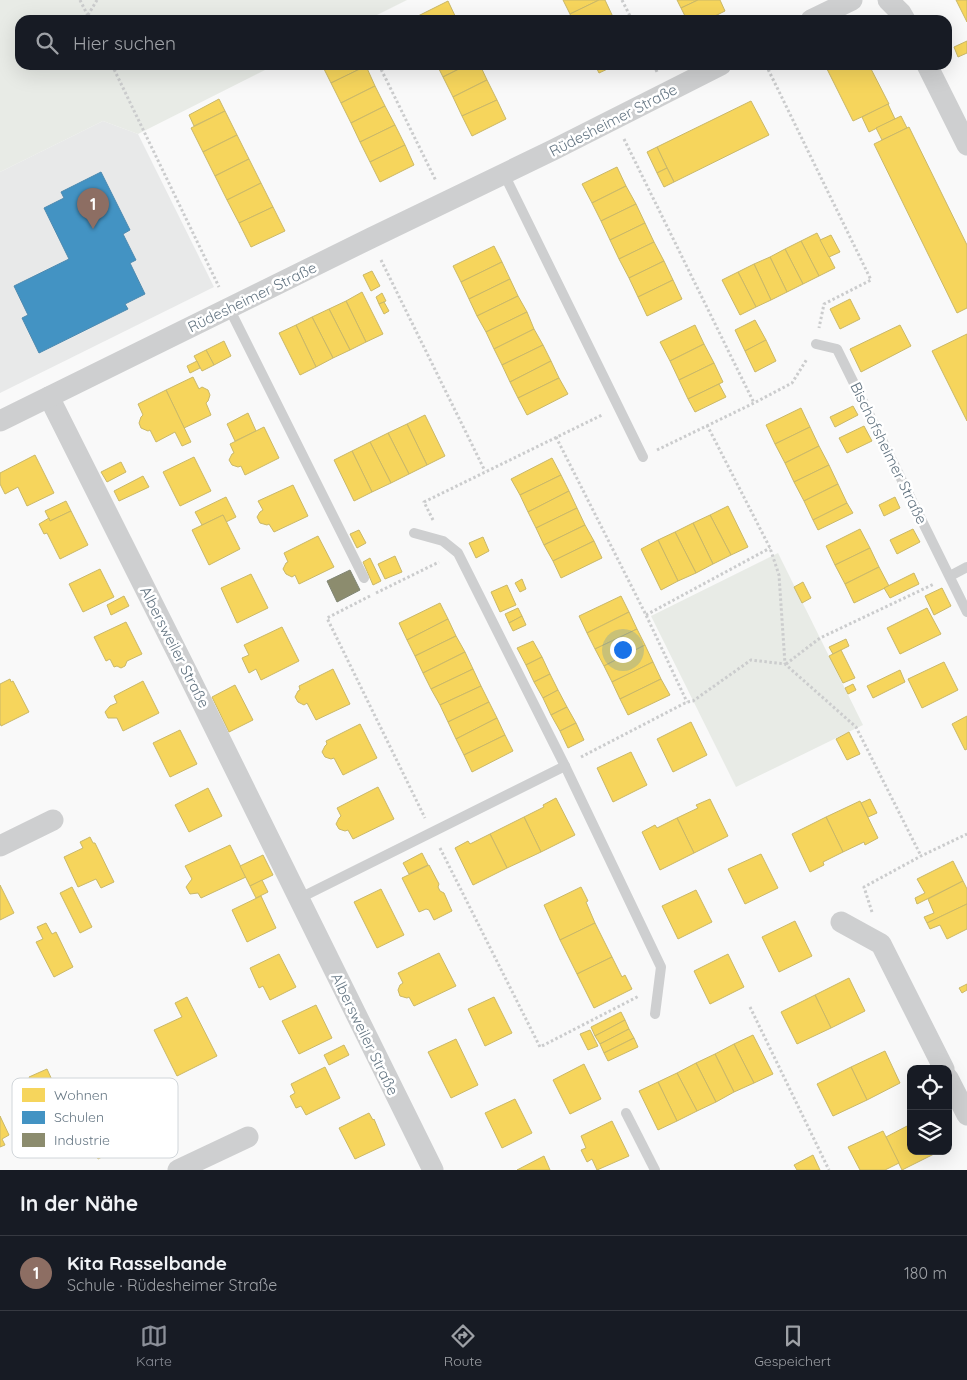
<!DOCTYPE html>
<html lang="de">
<head>
<meta charset="utf-8">
<style>
	:root { --surface:#171b24; --page:#242831; --text:#f1f3f6; --muted:#9ea1a6; --line:#363941; --accent:#8c9099 }
	body { margin:0; font-family:Quicksand,sans-serif; background:var(--page); color:var(--text) }
	.controls { position:absolute; right:15px; bottom:15px; display:grid; overflow:hidden; border-radius:10px; box-shadow:0 5px 20px #0002 }
	.controls button { width:45px; height:45px; display:grid; place-items:center; padding:0; border:0; border-bottom:1px solid var(--line); background:var(--surface); color:var(--text); font:25px sans-serif }
	.you { position:absolute; left:622px; top:649px; width:18px; height:18px; margin:-12px; border:4px solid #fff; border-radius:50%; background:#1a73e8; box-shadow:0 0 0 8px #1a73e833 }
	.badge { display:grid; place-items:center; width:32px; height:32px; border-radius:50%; background:var(--accent); color:#fff; font-size:16px; font-weight:700 }
	.pin { position:absolute; translate:-50% -41px; filter:drop-shadow(0 1px 2px #0008) }
	.pin::after { content:''; position:absolute; top:26px; width:18px; height:15px; background:inherit; clip-path:polygon(0 0,100% 0,50% 100%) }
	.list { margin:0; padding:0; list-style:none }
	h2 { display:flex; justify-content:space-between; align-items:center; height:65px; margin:0; padding:0 20px; font-size:21px }
	h2 small { font-size:16px; font-weight:400; color:var(--muted) }
	.list li { display:grid; grid-template-columns:32px 1fr auto; gap:15px; align-items:center; box-sizing:border-box; height:75px; padding:0 20px; border-top:1px solid var(--line) }
	.list b { display:block; font-size:19px; white-space:nowrap }
	.list p { margin:0; font-size:16px; white-space:nowrap; color:var(--muted) }
	.list em { font-size:16px; font-style:normal; color:var(--muted) }
	.icon { flex:none; width:28px; height:28px; fill:none; stroke:currentColor; stroke-width:2; stroke-linecap:round; stroke-linejoin:round }
	.map { position:relative; flex:none; width:967px; height:1170px; overflow:hidden }
	.search { position:absolute; background:var(--surface); box-shadow:0 5px 20px #0002; left:15px; right:15px; top:15px; height:55px; display:flex; align-items:center; gap:12px; box-sizing:border-box; padding:0 18px; border-radius:15px; color:var(--muted); font-size:19px }
	.sheet { height:140px; background:var(--surface) }
	nav { display:flex; justify-content:space-around; align-items:center; box-sizing:border-box; height:70px; border-top:1px solid var(--line); background:var(--surface); font-size:14px; color:var(--muted) }
	nav a { display:grid; justify-items:center; gap:2px }
	nav .on { color:var(--accent) }
	.map>svg:first-child { display:block }
	.built { fill:#e8e9e9 }
	.green { fill:#e8ebe6 }
	.homes { fill:#f6d55c; stroke:#cab868 }
	.schools { fill:#4393c3; stroke:#4d8ab0 }
	.industry { fill:#8c8c6e; stroke:#808574 }
	.lines { fill:none; stroke-linecap:round; stroke-linejoin:round }
	.path { stroke:#cbcccd; stroke-width:3; stroke-dasharray:2.5 2.5; stroke-linecap:butt }
	.service { stroke:#cecfd0; stroke-width:10 }
	.minor { stroke:#cecfd0; stroke-width:21 }
	.labels { text-anchor:middle; dominant-baseline:central; stroke-width:5; stroke-linejoin:round; paint-order:stroke }
	.street-label { font-size:15px; fill:#657683; stroke:#fff }
	.key { fill:#fff; stroke:#d1d6da; stroke-width:1 }
	.key-label { font-size:14px; fill:#657683 }
</style>
</head>
<body>
<div class="map">
<svg width="967" height="1170" viewBox="0 0 967 1170">
	<rect width="100%" height="100%" fill="#f9f9f9"/>
	<polygon class="built" points="103,121 138,134 214,287 0,393 0,172"/>
	<g class="green">
		<polygon points="0,0 407,0 367,20 20,20 20,65 275,65 138,134 103,121 0,172"/>
		<polygon points="778,553 863,725 736,787 651,616"/>
	</g>
	<g class="homes">
		<polygon points="563,0 599,0 570,14"/>
		<polygon points="599,0 605,0 613,17 608,20 572,20 570,14"/>
		<polygon points="677,0 698,0 681,8"/>
		<polygon points="698,0 720,0 725,11 707,20 687,20 681,8"/>
		<polygon points="956,0 967,0 967,22"/>
		<polygon points="448,1 457,20 415,20 414,18"/>
		<polygon points="967,41 967,53 958,57 954,47"/>
		<polygon points="322,65 365,65 366,66 331,83"/>
		<polygon points="437,65 467,65 443,77"/>
		<polygon points="467,65 480,65 487,80 453,97 443,77"/>
		<polygon points="595,65 616,65 599,73"/>
		<polygon points="825,65 869,65 889,104 853,121"/>
		<polygon points="366,66 375,86 341,103 331,83"/>
		<polygon points="487,80 497,100 462,116 453,97"/>
		<polygon points="375,86 385,106 351,123 341,103"/>
		<polygon points="219,99 225,111 194,126 189,115"/>
		<polygon points="497,100 506,119 472,136 462,116"/>
		<polygon points="751,101 769,135 674,182 657,147"/>
		<polygon points="888,104 895,119 869,132 862,117"/>
		<polygon points="385,106 395,125 360,142 351,123"/>
		<polygon points="225,111 237,135 203,152 191,128"/>
		<polygon points="901,116 907,128 882,140 876,128"/>
		<polygon points="395,125 405,145 370,162 360,142"/>
		<polygon points="909,127 967,245 967,308 957,313 874,144"/>
		<polygon points="237,135 249,159 215,176 203,152"/>
		<polygon points="405,145 414,165 380,182 370,162"/>
		<polygon points="657,147 667,168 657,173 647,152"/>
		<polygon points="249,159 261,183 227,200 215,176"/>
		<polygon points="617,167 626,186 592,203 582,184"/>
		<polygon points="667,168 674,182 664,187 657,173"/>
		<polygon points="261,183 273,207 239,223 227,200"/>
		<polygon points="626,186 636,204 601,221 592,203"/>
		<polygon points="636,204 645,223 610,240 601,221"/>
		<polygon points="273,207 285,231 251,247 239,223"/>
		<polygon points="645,223 654,242 619,259 610,240"/>
		<polygon points="817,233 835,268 819,276 801,241"/>
		<polygon points="831,235 840,252 829,257 820,240"/>
		<polygon points="801,241 819,276 803,284 785,249"/>
		<polygon points="654,242 664,261 629,278 619,259"/>
		<polygon points="494,246 502,262 461,282 453,266"/>
		<polygon points="785,249 803,284 787,292 770,257"/>
		<polygon points="770,257 787,292 771,300 754,264"/>
		<polygon points="664,261 673,280 638,297 629,278"/>
		<polygon points="502,262 510,279 469,299 461,282"/>
		<polygon points="754,264 771,300 756,307 738,272"/>
		<polygon points="372,271 380,286 371,291 363,275"/>
		<polygon points="738,272 756,307 740,315 722,280"/>
		<polygon points="510,279 518,296 477,316 469,299"/>
		<polygon points="673,280 682,299 647,316 638,297"/>
		<polygon points="362,292 383,334 366,342 346,301"/>
		<polygon points="382,293 386,301 379,304 376,297"/>
		<polygon points="518,296 527,312 486,332 477,316"/>
		<polygon points="850,299 860,319 840,329 830,309"/>
		<polygon points="346,301 366,342 350,350 329,309"/>
		<polygon points="384,302 389,311 384,314 379,304"/>
		<polygon points="329,309 350,350 333,358 312,317"/>
		<polygon points="527,312 534,329 494,349 486,332"/>
		<polygon points="312,317 333,358 316,367 296,325"/>
		<polygon points="755,320 766,340 745,351 735,330"/>
		<polygon points="296,325 316,367 300,375 279,333"/>
		<polygon points="695,325 704,344 670,361 660,342"/>
		<polygon points="900,325 911,346 861,372 850,349"/>
		<polygon points="534,329 543,345 502,365 494,349"/>
		<polygon points="967,334 967,421 932,351"/>
		<polygon points="766,340 776,361 755,372 745,351"/>
		<polygon points="224,341 231,356 214,365 206,350"/>
		<polygon points="704,344 714,363 679,380 670,361"/>
		<polygon points="543,345 551,361 510,382 502,365"/>
		<polygon points="206,350 214,365 202,371 194,356"/>
		<polygon points="197,361 200,368 190,373 187,366"/>
		<polygon points="551,361 559,378 518,398 510,382"/>
		<polygon points="714,363 723,382 688,399 679,380"/>
		<polygon points="193,377 199,389 202,387 208,390 210,395 208,401 206,403 211,415 184,428 166,390"/>
		<polygon points="559,378 568,394 527,415 518,398"/>
		<polygon points="719,384 726,397 695,412 688,399"/>
		<polygon points="166,390 191,442 182,446 175,432 156,442 150,430 148,431 141,428 139,423 141,417 143,415 138,404"/>
		<polygon points="853,406 858,415 835,427 830,417"/>
		<polygon points="801,408 810,427 775,444 766,425"/>
		<polygon points="248,413 256,431 235,441 227,424"/>
		<polygon points="425,415 445,456 427,465 407,424"/>
		<polygon points="407,424 427,465 409,474 388,433"/>
		<polygon points="864,426 872,441 847,453 839,438"/>
		<polygon points="264,427 279,458 245,475 241,466 238,467 232,465 229,460 232,454 234,453 230,444"/>
		<polygon points="810,427 819,446 785,463 775,444"/>
		<polygon points="388,433 409,474 391,483 370,442"/>
		<polygon points="370,442 391,483 372,492 352,451"/>
		<polygon points="819,446 829,465 794,482 785,463"/>
		<polygon points="352,451 372,492 354,501 334,460"/>
		<polygon points="35,455 54,493 27,506 18,487 5,494 0,484 0,473"/>
		<polygon points="194,457 211,491 180,506 163,472"/>
		<polygon points="552,458 561,475 520,495 511,479"/>
		<polygon points="121,462 126,472 107,482 101,472"/>
		<polygon points="829,465 838,484 804,501 794,482"/>
		<polygon points="561,475 569,491 528,512 520,495"/>
		<polygon points="143,476 149,487 119,501 114,491"/>
		<polygon points="838,484 847,503 813,520 804,501"/>
		<polygon points="293,485 308,516 274,532 269,524 267,525 260,523 257,517 260,512 263,510 258,501"/>
		<polygon points="569,491 577,508 536,528 528,512"/>
		<polygon points="226,497 236,517 226,522 223,515 202,525 195,512"/>
		<polygon points="895,497 900,508 884,516 879,505"/>
		<polygon points="66,501 71,511 50,521 45,511"/>
		<polygon points="847,503 853,513 818,530 813,520"/>
		<polygon points="728,506 748,547 731,555 710,515"/>
		<polygon points="577,508 585,525 544,545 536,528"/>
		<polygon points="71,511 88,545 60,559 47,533 44,534 39,524 49,518 50,521"/>
		<polygon points="223,515 240,549 209,565 192,530"/>
		<polygon points="710,515 731,555 713,564 693,523"/>
		<polygon points="693,523 713,564 696,573 675,532"/>
		<polygon points="585,525 594,541 553,561 544,545"/>
		<polygon points="860,529 870,548 835,565 826,546"/>
		<polygon points="913,529 920,542 897,554 890,540"/>
		<polygon points="359,530 366,543 357,548 350,534"/>
		<polygon points="675,532 696,573 678,581 658,540"/>
		<polygon points="318,536 334,567 299,584 295,575 292,577 286,574 283,569 286,563 288,562 284,553"/>
		<polygon points="483,537 489,551 476,558 469,543"/>
		<polygon points="658,540 678,581 661,590 641,549"/>
		<polygon points="594,541 602,558 561,578 553,561"/>
		<polygon points="870,548 879,567 845,584 835,565"/>
		<polygon points="395,556 402,572 385,579 378,564"/>
		<polygon points="370,558 381,581 373,585 363,562"/>
		<polygon points="879,567 889,586 854,603 845,584"/>
		<polygon points="100,569 114,597 83,612 69,584"/>
		<polygon points="914,573 919,584 890,598 884,588"/>
		<polygon points="251,574 268,608 237,623 221,588"/>
		<polygon points="522,579 526,589 520,592 515,583"/>
		<polygon points="803,582 811,598 802,603 794,587"/>
		<polygon points="507,585 516,605 500,612 491,592"/>
		<polygon points="942,588 951,606 934,615 925,596"/>
		<polygon points="124,596 129,606 111,615 107,605"/>
		<polygon points="621,596 629,612 587,633 579,616"/>
		<polygon points="440,603 448,619 407,640 399,623"/>
		<polygon points="518,608 522,616 509,623 505,614"/>
		<polygon points="927,608 941,634 900,654 887,628"/>
		<polygon points="629,612 637,629 595,649 587,633"/>
		<polygon points="522,616 526,625 513,631 509,623"/>
		<polygon points="448,619 456,636 415,656 407,640"/>
		<polygon points="126,622 142,654 127,661 125,666 121,668 117,666 114,667 110,659 106,661 94,637"/>
		<polygon points="282,627 299,661 261,680 256,669 249,673 242,658 249,655 244,645"/>
		<polygon points="637,629 645,645 604,666 595,649"/>
		<polygon points="456,636 465,652 423,673 415,656"/>
		<polygon points="846,639 849,646 833,654 829,647"/>
		<polygon points="533,641 542,657 526,665 517,648"/>
		<polygon points="645,645 653,662 612,682 604,666"/>
		<polygon points="841,650 855,678 843,683 829,656"/>
		<polygon points="465,652 473,669 431,689 423,673"/>
		<polygon points="542,657 550,674 534,682 526,665"/>
		<polygon points="653,662 661,679 620,699 612,682"/>
		<polygon points="944,662 958,690 922,708 908,679"/>
		<polygon points="333,669 350,704 316,720 307,703 304,705 298,702 295,697 298,691 300,690 299,686"/>
		<polygon points="473,669 481,686 440,705 431,689"/>
		<polygon points="900,670 905,682 873,698 867,686"/>
		<polygon points="550,674 558,690 543,698 534,682"/>
		<polygon points="10,679 11,682 13,681 29,712 1,726 0,723 0,684"/>
		<polygon points="661,679 670,695 628,715 620,699"/>
		<polygon points="143,681 159,713 123,731 117,718 108,718 105,712 110,706 117,703 114,696"/>
		<polygon points="853,684 856,690 848,694 845,688"/>
		<polygon points="235,685 253,720 229,732 212,697"/>
		<polygon points="481,686 489,702 448,722 440,705"/>
		<polygon points="558,690 567,707 551,715 543,698"/>
		<polygon points="489,702 497,718 456,739 448,722"/>
		<polygon points="567,707 576,723 560,731 551,715"/>
		<polygon points="967,716 967,749 965,750 952,724"/>
		<polygon points="497,718 505,735 464,755 456,739"/>
		<polygon points="691,722 707,755 673,772 657,739"/>
		<polygon points="576,723 584,740 568,748 560,731"/>
		<polygon points="360,724 377,758 343,775 334,758 331,759 325,757 322,752 325,746 327,744 326,741"/>
		<polygon points="180,730 197,764 170,777 153,743"/>
		<polygon points="849,732 860,754 847,760 836,739"/>
		<polygon points="505,735 513,751 472,772 464,755"/>
		<polygon points="631,752 647,785 613,802 597,768"/>
		<polygon points="378,787 394,819 353,839 348,830 345,831 339,829 336,824 339,818 341,816 337,808"/>
		<polygon points="208,788 222,816 189,832 175,805"/>
		<polygon points="556,798 575,835 541,852 524,817 544,807 543,805"/>
		<polygon points="710,799 728,836 694,853 677,818 698,808 696,805"/>
		<polygon points="870,799 877,813 868,817 861,803"/>
		<polygon points="860,801 878,838 865,845 864,842 843,852 826,817"/>
		<polygon points="524,817 541,852 507,868 490,834"/>
		<polygon points="826,817 843,852 823,862 824,865 810,872 792,834"/>
		<polygon points="677,818 694,853 660,870 642,832 655,825 657,828"/>
		<polygon points="490,834 507,868 473,885 455,848 468,841 470,844"/>
		<polygon points="90,837 93,843 95,843 114,882 101,888 96,879 78,887 64,857 83,848 80,842"/>
		<polygon points="230,845 246,877 201,898 198,893 190,894 186,887 192,879 185,866"/>
		<polygon points="422,853 428,865 409,874 403,863"/>
		<polygon points="761,854 778,888 745,904 728,869"/>
		<polygon points="263,855 273,875 250,886 240,866"/>
		<polygon points="953,861 963,881 917,904 915,898 925,893 917,879"/>
		<polygon points="429,865 439,884 438,887 440,891 444,893 452,911 434,920 429,910 426,909 419,912 402,878"/>
		<polygon points="262,880 268,892 256,898 250,886"/>
		<polygon points="963,881 967,889 967,904 927,923 924,917 934,913 928,899"/>
		<polygon points="0,885 14,913 0,920"/>
		<polygon points="72,887 92,927 80,933 60,893"/>
		<polygon points="581,887 588,901 586,902 595,923 560,940 544,905"/>
		<polygon points="381,889 404,935 377,948 354,902"/>
		<polygon points="696,890 712,922 678,939 662,906"/>
		<polygon points="261,896 276,928 247,942 232,910"/>
		<polygon points="967,904 967,929 947,939 940,925 930,929 927,923"/>
		<polygon points="795,921 812,956 779,972 762,937"/>
		<polygon points="46,923 52,934 56,932 73,967 54,977 36,942 43,939 37,927"/>
		<polygon points="595,923 612,957 577,974 560,940"/>
		<polygon points="439,953 456,986 414,1006 409,997 407,998 400,996 398,990 400,985 403,983 398,973"/>
		<polygon points="279,954 296,987 270,1000 263,986 259,988 250,968"/>
		<polygon points="728,954 744,987 710,1004 694,971"/>
		<polygon points="612,957 622,977 625,975 632,989 594,1008 577,974"/>
		<polygon points="849,978 865,1011 831,1028 815,995"/>
		<polygon points="967,984 967,990 962,993 959,988"/>
		<polygon points="815,995 831,1028 797,1044 781,1012"/>
		<polygon points="187,997 217,1056 177,1076 154,1030 182,1017 175,1003"/>
		<polygon points="494,997 512,1033 485,1046 468,1009"/>
		<polygon points="316,1005 332,1038 299,1054 282,1021"/>
		<polygon points="621,1012 625,1020 595,1036 591,1027"/>
		<polygon points="625,1020 629,1029 600,1044 595,1036"/>
		<polygon points="629,1029 634,1038 604,1053 600,1044"/>
		<polygon points="590,1030 598,1046 588,1050 580,1034"/>
		<polygon points="753,1035 773,1074 754,1083 734,1044"/>
		<polygon points="634,1038 638,1047 608,1061 604,1053"/>
		<polygon points="456,1039 478,1085 451,1098 428,1052"/>
		<polygon points="734,1044 754,1083 734,1092 715,1054"/>
		<polygon points="344,1045 349,1055 329,1065 324,1055"/>
		<polygon points="885,1051 900,1083 867,1100 851,1067"/>
		<polygon points="715,1054 734,1092 716,1102 696,1063"/>
		<polygon points="696,1063 716,1102 697,1111 677,1073"/>
		<polygon points="584,1064 601,1099 570,1114 553,1080"/>
		<polygon points="325,1067 340,1098 306,1115 301,1106 296,1108 290,1096 295,1093 291,1084"/>
		<polygon points="851,1067 867,1100 833,1116 817,1084"/>
		<polygon points="47,1069 52,1080 35,1088 29,1077"/>
		<polygon points="677,1073 697,1111 677,1121 658,1082"/>
		<polygon points="658,1082 677,1121 658,1130 639,1091"/>
		<polygon points="515,1099 532,1133 502,1148 485,1113"/>
		<polygon points="369,1113 373,1120 374,1119 385,1145 355,1159 339,1128"/>
		<polygon points="0,1116 9,1135 2,1139 5,1145 0,1147"/>
		<polygon points="612,1121 629,1156 597,1170 592,1159 587,1162 581,1150 586,1148 581,1136"/>
		<polygon points="911,1124 911,1151 935,1151 936,1153 902,1170 886,1137"/>
		<polygon points="96,1125 110,1153 98,1159 85,1131"/>
		<polygon points="883,1131 899,1163 885,1170 860,1170 848,1147"/>
		<polygon points="813,1155 820,1170 797,1170 794,1165"/>
		<polygon points="544,1156 550,1170 517,1170"/>
	</g>
	<polygon class="schools" points="101,172 130,230 123,234 136,260 130,263 145,294 125,304 128,309 39,353 22,318 28,315 14,286 69,259 44,208 64,198 61,192"/>
	<polygon class="industry" points="350,570 360,590 337,602 327,581"/>
	<g class="lines">
		<g class="path">
			<polyline points="80,0 90,20"/>
			<polyline points="622,0 632,20"/>
			<polyline points="88,15 97,0"/>
			<polyline points="112,65 219,287"/>
			<polyline points="379,65 436,181"/>
			<polyline points="654,65 657,72"/>
			<polyline points="766,65 871,280 824,304 819,328"/>
			<polyline points="624,139 754,403"/>
			<polyline points="381,260 485,471"/>
			<polyline points="707,425 770,548 779,575 785,664"/>
			<polyline points="556,437 646,615 687,702"/>
			<polyline points="657,450 754,403 792,383 807,359"/>
			<polyline points="433,520 424,502 602,415"/>
			<polyline points="376,593 439,562"/>
			<polyline points="370,596 327,618 425,818"/>
			<polyline points="646,615 770,548"/>
			<polyline points="786,664 820,638 934,584"/>
			<polyline points="581,757 687,702 693,701 751,660 785,664 856,727 921,856"/>
			<polyline points="440,848 540,1047 639,996"/>
			<polyline points="872,912 864,887 921,856 967,834"/>
			<polyline points="750,1007 829,1170"/>
		</g>
		<g class="service">
			<polyline points="504,174 643,457"/>
			<polyline points="229,308 364,578"/>
			<polyline points="816,344 837,349 967,612"/>
			<polyline points="414,533 443,541 458,553 565,766 661,967 655,1014"/>
			<polyline points="950,576 967,567"/>
			<polyline points="298,899 565,766"/>
			<polyline points="626,1113 655,1170"/>
		</g>
		<g class="minor">
			<polyline points="888,0 901,13 905,20"/>
			<polyline points="811,20 852,0"/>
			<polyline points="927,65 967,145"/>
			<polyline points="49,397 188,674 433,1170"/>
			<polyline points="0,421 371,238 553,150 721,65"/>
			<polyline points="0,846 53,820"/>
			<polyline points="841,922 881,944 944,1069"/>
			<polyline points="948,1078 967,1115"/>
			<polyline points="178,1170 248,1137"/>
		</g>
	</g>
	<g class="labels">
		<g class="street-label">
			<text transform="translate(613 120) rotate(-27)">Rüdesheimer Straße</text>
			<text transform="translate(252 297) rotate(-26)">Rüdesheimer Straße</text>
			<text transform="translate(889 453) rotate(64)">Bischofsheimer Straße</text>
			<text transform="translate(175 647) rotate(63)">Albersweiler Straße</text>
			<text transform="translate(365 1034) rotate(64)">Albersweiler Straße</text>
		</g>
	</g>
	<rect x="12" y="1078" width="166" height="80" rx="8" class="key"/>
	<rect x="22" y="1088" width="23" height="14" fill="#f6d55c"/>
	<rect x="22" y="1111" width="23" height="13" fill="#4393c3"/>
	<rect x="22" y="1133" width="23" height="14" fill="#8c8c6e"/>
	<g class="key-label">
		<text x="54" y="1100">Wohnen</text>
		<text x="54" y="1122">Schulen</text>
		<text x="54" y="1145">Industrie</text>
	</g>
</svg>
<div class="controls">
<button><svg class="icon" aria-label="locate" viewBox="0 0 24 24"><circle cx="12" cy="12" r="6"/><path d="M12 2v4M12 18v4M2 12h4M18 12h4"/></svg></button>
<button><svg class="icon" aria-label="layers" viewBox="0 0 24 24"><path d="M12 4l9 5-9 5-9-5zM3 14l9 5 9-5"/></svg></button>
</div>
<div class="you"></div>
<div class="pin badge" style="left:93px;top:229px;background:#8d6e63">1</div>
<div class="search"><svg class="icon" aria-label="search" viewBox="0 0 24 24"><circle cx="10" cy="10" r="6"/><path d="M15 15l6 6"/></svg>Hier suchen</div>
</div>
<section class="sheet">
<h2>In der Nähe<small></small></h2>
<ul class="list">
<li><span class="badge" style="background:#8d6e63">1</span><div><b>Kita Rasselbande</b><p>Schule · Rüdesheimer Straße</p></div><em>180 m</em></li>
</ul>
</section>
<nav>
<a class="on"><svg class="icon" aria-label="map" viewBox="0 0 24 24"><path d="M3 6l6-2 6 2 6-2v14l-6 2-6-2-6 2zM9 4v14M15 6v14"/></svg>Karte</a>
<a><svg class="icon" aria-label="directions" viewBox="0 0 24 24"><path d="M12 3l9 9-9 9-9-9zM9 14v-3h6M13 9l2 2-2 2"/></svg>Route</a>
<a><svg class="icon" aria-label="saved" viewBox="0 0 24 24"><path d="M7 4h10v16l-5-4-5 4z"/></svg>Gespeichert</a>
</nav>
</body>
</html>
